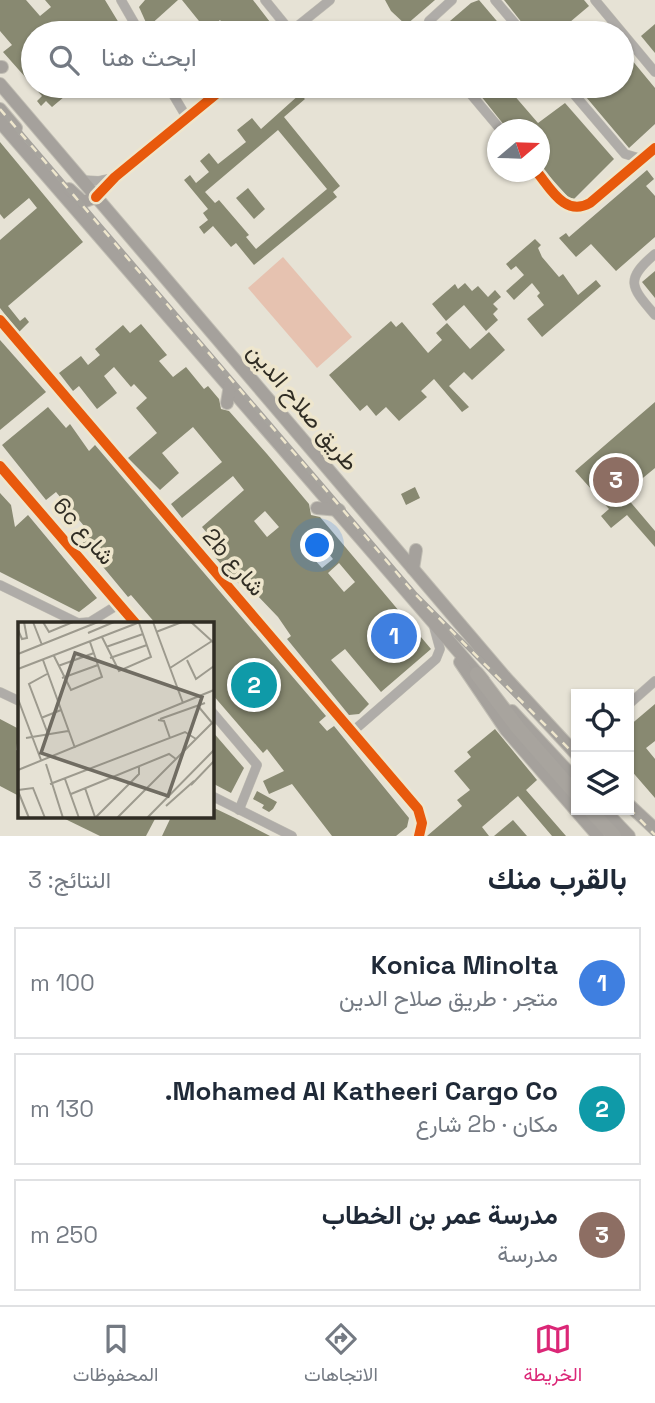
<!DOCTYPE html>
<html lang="ar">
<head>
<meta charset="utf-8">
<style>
	:root { --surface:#fff; --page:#f6f6f7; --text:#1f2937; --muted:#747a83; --line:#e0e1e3; --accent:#db2777 }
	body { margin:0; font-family:"Space Grotesk",Vazirmatn,sans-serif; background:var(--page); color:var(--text); direction:rtl }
	.controls { position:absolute; right:21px; bottom:21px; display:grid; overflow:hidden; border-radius:0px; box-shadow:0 2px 5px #0004 }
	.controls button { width:63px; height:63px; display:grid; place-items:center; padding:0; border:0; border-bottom:2px solid var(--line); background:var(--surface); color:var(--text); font:35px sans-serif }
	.compass { position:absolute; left:487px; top:119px; width:63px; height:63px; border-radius:50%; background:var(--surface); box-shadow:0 2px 5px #0004; rotate:71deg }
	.you { position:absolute; left:318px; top:546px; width:24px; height:24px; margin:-18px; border:5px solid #fff; border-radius:50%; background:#1a73e8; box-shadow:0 0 0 10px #1a73e833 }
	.badge { display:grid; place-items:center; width:46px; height:46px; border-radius:50%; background:var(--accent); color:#fff; font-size:23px; font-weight:700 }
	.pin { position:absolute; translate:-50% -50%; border:4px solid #fff; box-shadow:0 2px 7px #0006 }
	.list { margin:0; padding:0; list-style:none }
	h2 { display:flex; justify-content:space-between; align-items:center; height:91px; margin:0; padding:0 28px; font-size:30px }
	h2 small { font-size:23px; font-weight:400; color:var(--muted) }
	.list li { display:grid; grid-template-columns:46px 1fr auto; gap:21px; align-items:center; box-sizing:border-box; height:112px; margin:0 14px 14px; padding:0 14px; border:2px solid var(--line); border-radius:0px }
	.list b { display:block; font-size:26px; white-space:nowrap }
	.list p { margin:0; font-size:23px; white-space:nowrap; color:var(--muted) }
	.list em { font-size:23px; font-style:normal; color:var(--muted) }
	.icon { flex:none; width:38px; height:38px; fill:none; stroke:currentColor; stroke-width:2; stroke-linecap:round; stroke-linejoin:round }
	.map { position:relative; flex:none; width:655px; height:836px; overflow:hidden; direction:ltr }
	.search { position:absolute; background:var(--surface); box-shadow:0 2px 5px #0004; left:21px; right:21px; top:21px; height:77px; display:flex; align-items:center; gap:18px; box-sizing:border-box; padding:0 24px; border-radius:38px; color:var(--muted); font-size:26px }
	.sheet { height:469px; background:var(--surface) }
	nav { display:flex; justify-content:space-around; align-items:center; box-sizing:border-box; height:98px; border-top:2px solid var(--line); background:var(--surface); font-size:19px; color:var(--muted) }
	nav a { display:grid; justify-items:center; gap:4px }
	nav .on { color:var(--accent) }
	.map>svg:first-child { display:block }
	.green { fill:#e6c2b0 }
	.building { fill:#888971; fill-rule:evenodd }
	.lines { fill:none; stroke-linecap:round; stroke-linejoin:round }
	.street-casing { stroke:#c0bdb3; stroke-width:10 }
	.secondary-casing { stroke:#c0bdb3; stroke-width:14 }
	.primary-casing { stroke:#c0bdb3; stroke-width:16 }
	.street { stroke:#afaca8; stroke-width:9 }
	.secondary { stroke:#a5a19c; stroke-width:12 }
	.primary { stroke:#a8a49e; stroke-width:14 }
	.rail-casing { stroke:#a6a39d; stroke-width:5 }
	.rail { stroke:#eee6cd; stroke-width:2.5; stroke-dasharray:8; stroke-linecap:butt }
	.cycleway-casing { stroke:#eee6cd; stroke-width:15 }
	.cycleway { stroke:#e8590c; stroke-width:10 }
	.labels { text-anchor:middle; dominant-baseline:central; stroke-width:7; stroke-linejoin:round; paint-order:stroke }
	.street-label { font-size:23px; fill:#302d24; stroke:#eee6cd }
	.inset-road { fill:none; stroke:#9d9a8e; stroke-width:2 }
	.view { fill:#706c62; fill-opacity:0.15; stroke:#706c62; stroke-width:3.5 }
	.inset-edge { fill:none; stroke:#302d24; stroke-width:3.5 }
</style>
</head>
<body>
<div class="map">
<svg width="655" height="836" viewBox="0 0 655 836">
	<rect width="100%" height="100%" fill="#e6e2d5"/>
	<polygon class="green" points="283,257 352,337 317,368 248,288"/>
	<g class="building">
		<polygon points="0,0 26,0 40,16 51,7 45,0 105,0 125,33 33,33 33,86 77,86 52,107 46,101 41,106 37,101 42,96 3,52 12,45 0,31"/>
		<polygon points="145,0 178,0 148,27 139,7"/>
		<polygon points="182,0 253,0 270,22 269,31 231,33 220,20 204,33 194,33 203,26"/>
		<polygon points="385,0 435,0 406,25 391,11"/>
		<polygon points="479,0 507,33 436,33 471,3"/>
		<polygon points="504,0 584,0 589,6 557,33 530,33"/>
		<polygon points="655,24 655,53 641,36"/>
		<polygon points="626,53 655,88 655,124 629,148 581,91 588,86 622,86 622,57"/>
		<polygon points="473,86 506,86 538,123 565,103 614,159 574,199 569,198 540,166 540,130 508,130"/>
		<path d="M300 94 305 99 284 117 340 186 333 192 337 197 254 265 236 243 231 247 213 226 204 234 199 227 208 220 203 213 208 209 184 180 190 175 196 183 209 172 200 161 209 153 218 164 246 142 237 130 252 118 261 129ZM278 130 327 189 256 249 246 237 249 235 219 200 215 203 205 192Z"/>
		<polygon points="0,142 83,242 8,306 20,321 25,317 29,322 19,332 0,308 0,240 37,208 29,198 4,219 0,214"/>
		<polygon points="647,170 654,179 646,186 655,196 655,237 616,271 591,244 576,257 559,238 566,233 569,237"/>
		<polygon points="248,188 265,209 254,219 236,198"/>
		<polygon points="535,239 541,245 538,248 542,257 559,277 563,274 578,295 596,280 601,286 542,337 527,319 544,305 537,296 540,293 532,283 514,300 506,291 524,275 516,266 511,270 506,264"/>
		<polygon points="655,271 655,298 642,282"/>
		<polygon points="465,283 472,291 478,286 488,297 495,290 501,297 493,304 498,309 493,314 498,320 486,331 464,305 446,321 432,304 455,284 458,289"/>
		<polygon points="391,321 396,327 402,322 428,353 442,340 436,333 447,323 470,349 489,332 505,350 472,380 464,372 449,386 469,407 462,412 434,379 421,391 427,397 399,421 386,407 376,416 367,405 360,411 329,375"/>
		<path d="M141 324 167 355 159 361 173 377 186 367 204 389 208 386 219 399 221 409 229 411 267 454 309 504 311 515 320 517 431 649 381 692 345 649 331 660 369 704 359 714 349 715 287 639 291 636 278 617 254 592 250 596 212 554 223 545 211 530 207 533 202 527 244 490 233 476 182 518 171 504 222 462 193 427 162 453 179 473 160 490 128 458 157 433 136 408 147 398 134 384 131 387 114 367 104 376 117 393 97 409 79 386 73 391 59 373 81 356 88 365 100 355 95 349 123 325 130 333ZM265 511 279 527 267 537 254 521ZM316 538 333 559 322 568 304 548ZM339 563 355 582 344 592 328 573Z"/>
		<polygon points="0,340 46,392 0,430"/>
		<polygon points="655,402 655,468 627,491 627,498 655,531 655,547 627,515 611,528 601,516 609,509 575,471"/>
		<polygon points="48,407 66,428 70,424 89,451 95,445 326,716 319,722 327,731 334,726 409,818 407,827 396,836 332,836 292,784 269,794 263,781 284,771 267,749 263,753 212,694 212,624 156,624 131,595 128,597 80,539 89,532 56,492 46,500 2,445"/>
		<polygon points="415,487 420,498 406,505 401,494"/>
		<polygon points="0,493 11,505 15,527 28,515 97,598 79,612 0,572"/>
		<polygon points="655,704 655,741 646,748 655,759 655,798 629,768 629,726"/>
		<polygon points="0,719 19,729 16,750 19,751 19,796 0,786"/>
		<polygon points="495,729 537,780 526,790 566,836 552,836 518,796 482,827 489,836 427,836 462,806 457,800 470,790 454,771 471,757 467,752"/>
		<polygon points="212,731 244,768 231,793 212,783"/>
		<polygon points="257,791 277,802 273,809 269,812 262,808 264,805 253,799"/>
		<polygon points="212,807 235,818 270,836 162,836 171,817 212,817"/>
		<polygon points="61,817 156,817 146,836 100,836"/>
		<polygon points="513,820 527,836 494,836"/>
	</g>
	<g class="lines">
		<g class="street-casing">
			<g id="street">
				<polyline points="121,0 140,33"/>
				<polyline points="265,0 291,32"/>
				<polyline points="495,0 523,33"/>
				<polyline points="595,0 655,72"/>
				<polyline points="289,33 330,0"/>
				<polyline points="425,33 429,21 452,0"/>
				<polyline points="168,86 187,118"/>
				<polyline points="464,86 501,130"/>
				<polyline points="567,86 625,154 642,159"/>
				<path d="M537 172C551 189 565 217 590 203L655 148"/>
				<polyline points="82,180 99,181 113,178"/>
				<polyline points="96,197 115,177 226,86"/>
				<path d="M655 254C624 280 631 287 655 315"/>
				<polyline points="0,320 418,809 422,823 419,836"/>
				<polyline points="0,466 136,624"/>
				<polyline points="0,585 78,623 90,622 119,604"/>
				<polyline points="0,692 19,701"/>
				<polyline points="629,704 655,681"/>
				<polyline points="212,712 257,765 239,810"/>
				<polyline points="352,732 436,659 440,649 434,627"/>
				<polyline points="212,796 292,836"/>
			</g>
		</g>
		<g class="secondary-casing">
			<g id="secondary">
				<polyline points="0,67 2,67"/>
				<polyline points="0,84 506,678 576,754"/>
				<polyline points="0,109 16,128"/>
				<polyline points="0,122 483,680"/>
				<polyline points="69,189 83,202 96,197"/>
				<polyline points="227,403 230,385"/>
				<polyline points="317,508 339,510"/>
				<polyline points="413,569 416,550"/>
				<polyline points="460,662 506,730 598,836"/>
				<polyline points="512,711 576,780"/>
				<polyline points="629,805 655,829"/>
				<polyline points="604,810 629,836"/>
			</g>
		</g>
		<g class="primary-casing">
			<g id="primary">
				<polyline points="477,674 518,728 576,794"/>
				<polyline points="590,810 614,836"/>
			</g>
		</g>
		<use href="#street" class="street"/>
		<use href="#secondary" class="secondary"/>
		<use href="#primary" class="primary"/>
		<g class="rail-casing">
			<g id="rail">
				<polyline points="0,109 414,593 576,756"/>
				<polyline points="629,808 655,835"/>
			</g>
		</g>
		<use href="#rail" class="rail"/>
		<g class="cycleway-casing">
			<g id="cycleway">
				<path d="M537 172C551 189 565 217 590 203L655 148"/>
				<polyline points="96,197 115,177 226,86"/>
				<polyline points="0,320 418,809 422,823 419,836"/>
				<polyline points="0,466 136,624"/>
			</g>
		</g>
		<use href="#cycleway" class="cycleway"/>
	</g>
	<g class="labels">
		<g class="street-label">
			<text transform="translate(303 407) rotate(50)">طريق صلاح الدين</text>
			<text transform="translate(84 531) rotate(49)">6c شارع</text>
			<text transform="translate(234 562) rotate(49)">2b شارع</text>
		</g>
	</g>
	<g transform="translate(18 622)">
		<rect width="196" height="196" fill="#e6e2d5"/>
		<path class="inset-road" d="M15 0 24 23M25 0 31 10 55 0M135 0 165 81M173 0 196 21M0 8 4 17 9 16 6 0M138 10 164 0M70 11 96 0M84 15 101 49 133 35 121 1M88 25 125 12M0 32 80 0M36 34 53 68 84 55 72 20M92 36 129 23M25 38 57 126M169 38 178 57 196 44M40 44 76 31M152 46 194 19M0 47 122 0M29 52 11 62 30 112M44 56 80 43M0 77 23 138M180 84 195 102M23 96 43 88M142 97 187 81M140 98 146 99 152 116M8 116 50 109M28 142 45 196M0 148 196 68M47 157 61 196M32 162 167 110 178 117M173 163 196 139M67 166 77 195M0 168 15 166 27 196M0 169 11 196M53 172 151 132 158 137M148 184 176 159M78 195 121 152V144M99 196 194 101M129 196 196 128"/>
		<path class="view" d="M57 31 184 75 150 174 23 131Z"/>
		<rect width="196" height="196" class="inset-edge"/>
	</g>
</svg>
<div class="controls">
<button><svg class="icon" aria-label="locate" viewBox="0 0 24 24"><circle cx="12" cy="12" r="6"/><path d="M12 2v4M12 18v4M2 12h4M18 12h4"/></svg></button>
<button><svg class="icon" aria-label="layers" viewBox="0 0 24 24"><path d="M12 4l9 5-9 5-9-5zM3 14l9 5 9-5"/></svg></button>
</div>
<svg class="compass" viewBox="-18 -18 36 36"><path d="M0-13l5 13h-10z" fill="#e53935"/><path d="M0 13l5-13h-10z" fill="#747a83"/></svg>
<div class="you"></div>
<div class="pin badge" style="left:394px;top:636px;background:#3f7fe0">1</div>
<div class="pin badge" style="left:254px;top:685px;background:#0f9aa8">2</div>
<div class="pin badge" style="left:616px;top:480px;background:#8d6e63">3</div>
<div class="search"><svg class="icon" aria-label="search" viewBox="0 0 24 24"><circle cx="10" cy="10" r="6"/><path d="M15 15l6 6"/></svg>ابحث هنا</div>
</div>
<section class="sheet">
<h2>بالقرب منك<small>النتائج: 3</small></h2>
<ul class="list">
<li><span class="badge" style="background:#3f7fe0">1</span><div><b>Konica Minolta</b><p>متجر · طريق صلاح الدين</p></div><em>100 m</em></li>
<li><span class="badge" style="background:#0f9aa8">2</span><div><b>Mohamed Al Katheeri Cargo Co.</b><p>مكان · 2b شارع</p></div><em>130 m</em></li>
<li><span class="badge" style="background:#8d6e63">3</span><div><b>مدرسة عمر بن الخطاب</b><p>مدرسة</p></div><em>250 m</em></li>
</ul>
</section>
<nav>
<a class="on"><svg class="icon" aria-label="map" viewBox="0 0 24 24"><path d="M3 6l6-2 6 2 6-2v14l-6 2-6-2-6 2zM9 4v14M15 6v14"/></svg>الخريطة</a>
<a><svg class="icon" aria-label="directions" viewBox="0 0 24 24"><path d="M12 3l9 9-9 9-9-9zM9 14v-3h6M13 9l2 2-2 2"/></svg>الاتجاهات</a>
<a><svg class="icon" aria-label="saved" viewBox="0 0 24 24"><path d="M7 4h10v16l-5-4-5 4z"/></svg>المحفوظات</a>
</nav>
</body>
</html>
